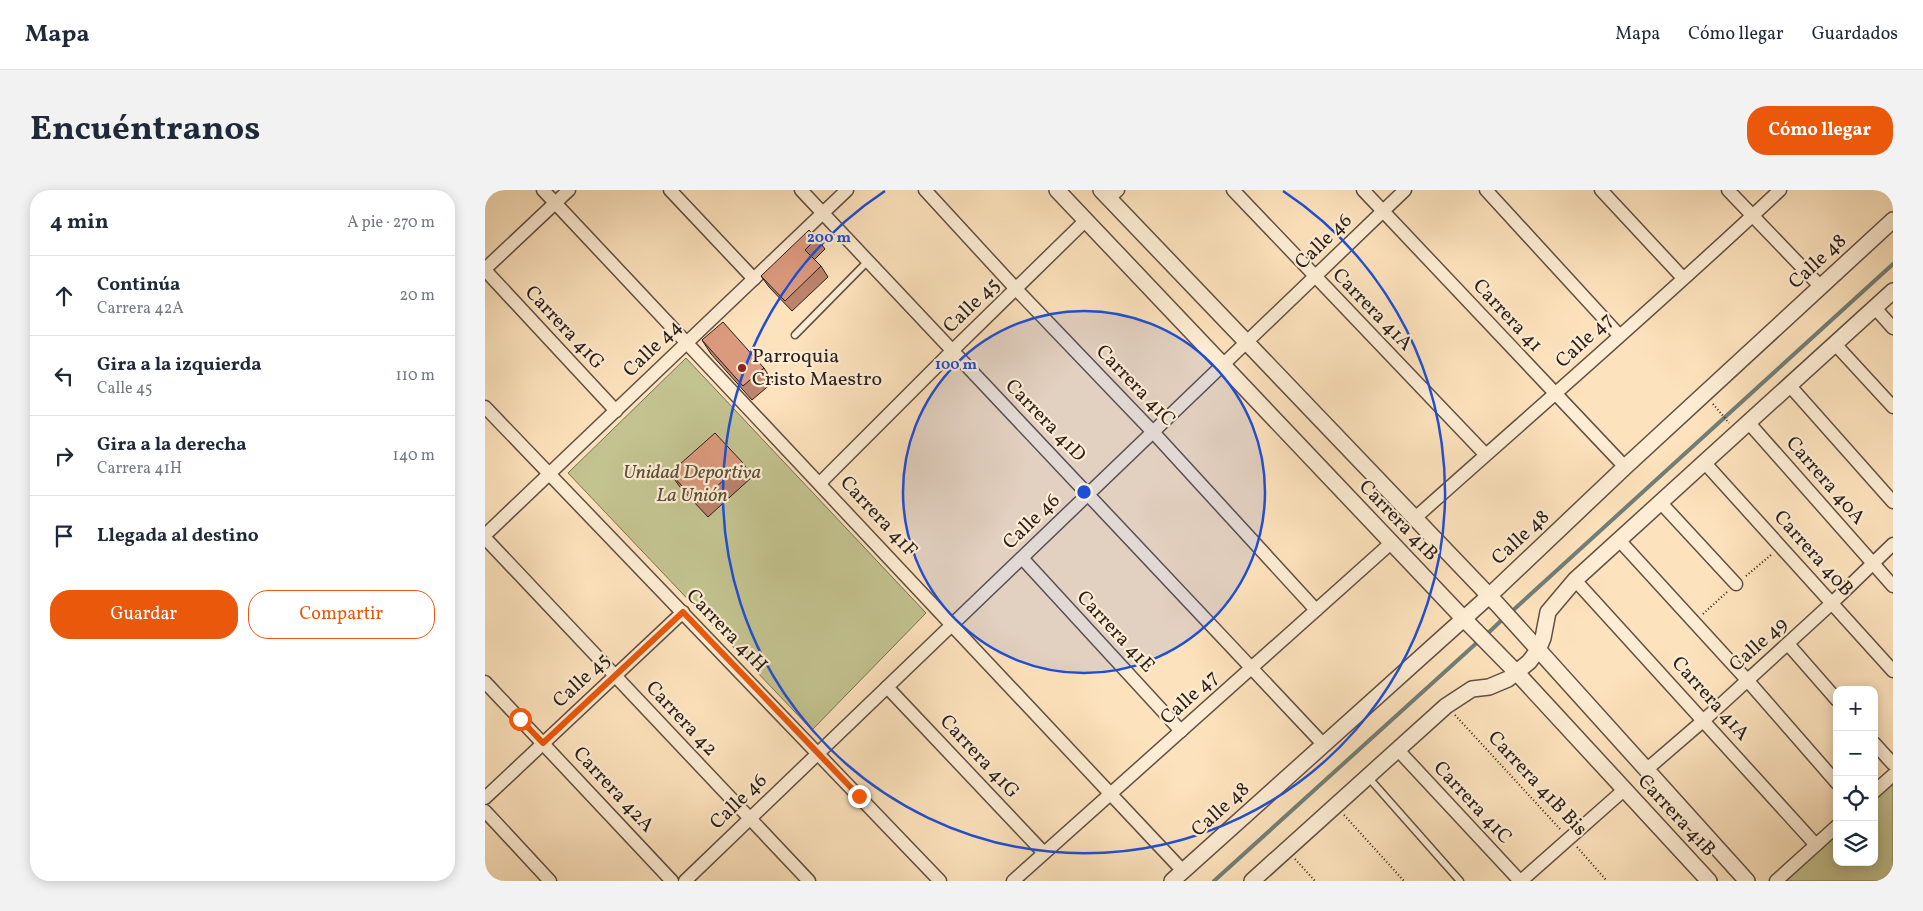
<!DOCTYPE html>
<html lang="es">
<head>
<meta charset="utf-8">
<style>
	:root { --surface:#fff; --page:#f2f2f3; --text:#1f2937; --muted:#747a83; --line:#e0e1e3; --accent:#ea580c }
	body { margin:0; font-family:Vollkorn,serif; background:var(--page); color:var(--text) }
	.controls { position:absolute; right:15px; bottom:15px; display:grid; overflow:hidden; border-radius:10px; box-shadow:0 2px 12px #0003 }
	.controls button { width:45px; height:45px; display:grid; place-items:center; padding:0; border:0; border-bottom:1px solid var(--line); background:var(--surface); color:var(--text); font:25px sans-serif }
	.stop { position:absolute; width:15px; height:15px; margin:-11px; border:4px solid #ea580c; border-radius:50%; background:#fff }
	.stop.end { background:#ea580c; border-color:#fff; box-shadow:0 1px 5px #0008 }
	.list { margin:0; padding:0; list-style:none }
	h2 { display:flex; justify-content:space-between; align-items:center; height:65px; margin:0; padding:0 20px; font-size:21px }
	h2 small { font-size:16px; font-weight:400; color:var(--muted) }
	.list li { display:grid; grid-template-columns:32px 1fr auto; gap:15px; align-items:center; box-sizing:border-box; height:80px; padding:0 20px; border-top:1px solid var(--line) }
	.list b { display:block; font-size:19px; white-space:nowrap }
	.list p { margin:0; font-size:16px; white-space:nowrap; color:var(--muted) }
	.list em { font-size:16px; font-style:normal; color:var(--muted) }
	.actions { display:flex; gap:10px; padding:15px 20px }
	.actions a { flex:1; padding:11px 0; border:1px solid var(--accent); border-radius:20px; text-align:center; font-size:18px; color:var(--accent) }
	.actions .main { background:var(--accent); color:#fff }
	.icon { flex:none; width:28px; height:28px; fill:none; stroke:currentColor; stroke-width:2; stroke-linecap:round; stroke-linejoin:round }
	.map { position:relative; flex:none; width:1408px; height:691px; overflow:hidden; border-radius:20px }
	header { display:flex; align-items:center; gap:30px; box-sizing:border-box; height:70px; padding:0 25px; background:var(--surface); border-bottom:1px solid var(--line) }
	header strong { font-size:24px }
	nav { display:flex; gap:28px; margin-inline-start:auto; font-size:18px }
	.intro { display:flex; align-items:center; justify-content:space-between; box-sizing:border-box; height:120px; padding:0 30px }
	h1 { margin:0; font-size:35px }
	.button { padding:12px 22px; border-radius:20px; background:var(--accent); color:#fff; font-size:18px; font-weight:700 }
	main { display:flex; gap:30px; padding:0 30px }
	aside { flex:1; background:var(--surface); border-radius:20px; box-shadow:0 2px 12px #0003 }
	.map>svg:first-child { display:block }
	.green { fill:#c3c38f; stroke:#777154 }
	.lines { fill:none; stroke-linecap:round; stroke-linejoin:round }
	.stream { stroke:#717e78; stroke-width:4 }
	.service-casing { stroke:#605043; stroke-width:9 }
	.minor-casing { stroke:#605043; stroke-width:15 }
	.tertiary-casing { stroke:#605043; stroke-width:18 }
	.path { stroke:#2b1f1a; stroke-width:2; stroke-dasharray:1 2.5; stroke-linecap:butt }
	.service { stroke:#feedd4; stroke-width:6 }
	.minor { stroke:#feedd4; stroke-width:12 }
	.tertiary { stroke:#feedd4; stroke-width:15 }
	.wall { fill:#bc846c; stroke:#2b1f1a }
	.building { fill:#db9a7d; stroke:#2b1f1a }
	.route { stroke:#ea580c; stroke-width:6 }
	.ring { fill:none; stroke:#1d4ed8; stroke-width:2.5 }
	.poi-dot { fill:#8f2418; stroke:#feedd4; stroke-width:2 }
	.labels { text-anchor:middle; dominant-baseline:central; stroke-width:4.5; stroke-linejoin:round; paint-order:stroke }
	.street-label { font-size:20px; fill:#2b1f1a; stroke:#feedd4 }
	.poi-label { font-size:20px; fill:#2b1f1a; stroke:#feedd4; text-anchor:start }
	.park-label { font-size:20px; font-style:italic; fill:#59503d; stroke:#feedd4 }
	.centre { fill:#1d4ed8; stroke:#feedd4; stroke-width:2.5 }
	.ring-label { font-size:15px; text-anchor:middle; font-weight:bold; fill:#1d4ed8; stroke:#feedd4; stroke-width:4.5; stroke-linejoin:round; paint-order:stroke }
</style>
</head>
<body>
<header>
<strong>Mapa</strong>
<nav><a>Mapa</a><a>Cómo llegar</a><a>Guardados</a></nav>
</header>
<div class="intro"><h1>Encuéntranos</h1><a class="button">Cómo llegar</a></div>
<main>
<aside>
<h2>4 min<small>A pie · 270 m</small></h2>
<ul class="list">
<li><svg class="icon" aria-label="ahead" viewBox="0 0 24 24"><path d="M12 20V5M6 11l6-6 6 6"/></svg><div><b>Continúa</b><p>Carrera 42A</p></div><em>20 m</em></li>
<li><svg class="icon" aria-label="left" viewBox="0 0 24 24"><path d="M17 20v-9H6M10 6l-5 5 5 5"/></svg><div><b>Gira a la izquierda</b><p>Calle 45</p></div><em>110 m</em></li>
<li><svg class="icon" aria-label="right" viewBox="0 0 24 24"><path d="M7 20v-9h11M14 6l5 5-5 5"/></svg><div><b>Gira a la derecha</b><p>Carrera 41H</p></div><em>140 m</em></li>
<li><svg class="icon" aria-label="arrive" viewBox="0 0 24 24"><path d="M6 21V4h12l-3 4 3 4H6"/></svg><div><b>Llegada al destino</b></div></li>
</ul>
<div class="actions"><a class="main">Guardar</a><a>Compartir</a></div>
</aside>
<div class="map">
<svg width="1408" height="691" viewBox="0 0 1408 691">
	<rect width="100%" height="100%" fill="#fde3bd"/>
	<filter id="stains"><feTurbulence type="fractalNoise" baseFrequency=".004" numOctaves="4"/><feColorMatrix values="0 0 0 0 .2 0 0 0 0 .09 0 0 0 0 .02 0 0 0 .5 -.17"/></filter>
	<radialGradient id="worn" r=".72"><stop offset=".6" stop-color="#630" stop-opacity="0"/><stop offset="1" stop-color="#630" stop-opacity=".3"/></radialGradient>
	<g class="green">
		<polygon points="201,168 441,423 327,540 83,283"/>
		<polygon points="1408,585 1408,691 1291,691 1352,636 1352,672 1389,672 1389,602"/>
	</g>
	<g class="lines">
		<g class="stream">
			<polyline points="1025,423 1408,74"/>
			<polyline points="1001,445 1020,427"/>
			<polyline points="729,691 996,449"/>
		</g>
		<g class="service-casing">
			<g id="service">
				<polyline points="310,145 383,71"/>
				<polyline points="883,587 975,691"/>
			</g>
		</g>
		<g class="minor-casing">
			<g id="minor">
				<polyline points="58,0 698,681"/>
				<polyline points="185,0 269,89"/>
				<polyline points="316,0 838,554"/>
				<polyline points="440,0 531,99 668,242 831,420"/>
				<polyline points="748,0 1000,264"/>
				<polyline points="878,0 1140,277"/>
				<polyline points="1001,0 1134,145"/>
				<polyline points="1116,0 1198,88"/>
				<polyline points="1243,0 1336,97"/>
				<polyline points="624,8 633,0"/>
				<polyline points="0,79 84,0"/>
				<polyline points="0,80 131,221"/>
				<polyline points="1390,118 1408,138"/>
				<polyline points="1350,154 1408,217"/>
				<polyline points="1305,196 1408,312"/>
				<polyline points="0,217 455,691"/>
				<polyline points="1263,232 1408,396"/>
				<polyline points="1219,272 1408,481"/>
				<polyline points="335,293 467,161 601,30"/>
				<polyline points="1176,313 1251,394"/>
				<path d="M930 328C1052 219 1176 112 1295 0"/>
				<polyline points="0,345 362,0"/>
				<polyline points="0,348 324,691"/>
				<polyline points="1134,350 1263,491 1352,593"/>
				<polyline points="537,368 696,541"/>
				<polyline points="1090,390 1331,655"/>
				<polyline points="1303,454 1352,510"/>
				<polyline points="0,492 187,691"/>
				<polyline points="402,497 559,663"/>
				<polyline points="1389,553 1408,574"/>
				<polyline points="913,560 1035,691"/>
				<polyline points="1161,580 1219,530 1347,413 1408,354"/>
				<polyline points="1389,602 1408,585"/>
				<polyline points="0,608 198,422"/>
				<polyline points="0,621 65,691"/>
				<polyline points="200,691 920,0"/>
				<polyline points="528,691 906,353"/>
				<polyline points="1036,691 1140,599"/>
				<polyline points="1291,691 1352,636"/>
			</g>
		</g>
		<g class="tertiary-casing">
			<g id="tertiary">
				<polyline points="572,0 978,428 1032,483 1224,691"/>
				<polyline points="616,0 1013,415 1262,691"/>
				<polyline points="687,691 1004,406 1140,277 1408,30"/>
				<polyline points="767,691 961,516 987,499 1004,497 1023,489 1044,472 1053,460 1058,448 1063,422 1090,390 1408,101"/>
			</g>
		</g>
		<g class="path">
			<polyline points="1228,214 1244,233"/>
			<polyline points="1261,386 1286,365"/>
			<polyline points="1218,424 1242,402"/>
			<polyline points="970,525 1075,639"/>
			<polyline points="859,625 919,691"/>
			<polyline points="1092,657 1122,691"/>
			<polyline points="810,669 830,691"/>
		</g>
		<use href="#service" class="service"/>
		<use href="#minor" class="minor"/>
		<use href="#tertiary" class="tertiary"/>
	</g>
	<g class="wall">
		<polygon points="332,48 340,59 329,70 336,76 343,87 307,121 284,97 276,86"/>
		<polygon points="217,150 279,178 288,192 267,210 226,164"/>
		<polygon points="258,273 267,287 223,327 195,297 185,283"/>
	</g>
	<g class="building">
		<polygon points="324,40 332,48 320,60 336,76 300,111 276,86"/>
		<polygon points="238,132 279,178 258,196 217,150"/>
		<polygon points="230,243 258,273 213,313 185,283"/>
	</g>
	<g class="lines">
		<polyline class="route" points="35,529 58,553 198,422 374,606"/>
	</g>
	<circle cx="599" cy="302" r="181" fill="#1d4ed8" fill-opacity=".12"/>
	<g class="ring">
		<circle cx="599" cy="302" r="181"/>
		<path d="M798 1A361 361 0 1 1 400 1"/>
	</g>
	<circle class="poi-dot" cx="257" cy="178" r="5"/>
	<g class="labels">
		<g class="street-label">
			<text transform="translate(839 52) rotate(-44)">Calle 46</text>
			<text transform="translate(1333 72) rotate(-43)">Calle 48</text>
			<text transform="translate(487 116) rotate(-44)">Calle 45</text>
			<text transform="translate(887 120) rotate(46)">Carrera 41A</text>
			<text transform="translate(1022 126) rotate(47)">Carrera 41</text>
			<text transform="translate(79 138) rotate(47)">Carrera 41G</text>
			<text transform="translate(1100 151) rotate(-43)">Calle 47</text>
			<text transform="translate(168 159) rotate(-44)">Calle 44</text>
			<text transform="translate(650 196) rotate(46)">Carrera 41C</text>
			<text transform="translate(560 231) rotate(46)">Carrera 41D</text>
			<text transform="translate(1340 291) rotate(49)">Carrera 40A</text>
			<text transform="translate(393 327) rotate(47)">Carrera 41F</text>
			<text transform="translate(913 331) rotate(46)">Carrera 41B</text>
			<text transform="translate(547 332) rotate(-44)">Calle 46</text>
			<text transform="translate(1036 348) rotate(-43)">Calle 48</text>
			<text transform="translate(1328 364) rotate(48)">Carrera 40B</text>
			<text transform="translate(241 441) rotate(46)">Carrera 41H</text>
			<text transform="translate(630 442) rotate(47)">Carrera 41E</text>
			<text transform="translate(1274 455) rotate(-42)">Calle 49</text>
			<text transform="translate(97 491) rotate(-43)">Calle 45</text>
			<text transform="translate(705 508) rotate(-42)">Calle 47</text>
			<text transform="translate(1225 509) rotate(48)">Carrera 41A</text>
			<text transform="translate(196 529) rotate(47)">Carrera 42</text>
			<text transform="translate(494 567) rotate(47)">Carrera 41G</text>
			<text transform="translate(1052 594) rotate(47)">Carrera 41B Bis</text>
			<text transform="translate(128 600) rotate(47)">Carrera 42A</text>
			<text transform="translate(254 612) rotate(-44)">Calle 46</text>
			<text transform="translate(987 613) rotate(47)">Carrera 41C</text>
			<text transform="translate(736 620) rotate(-42)">Calle 48</text>
			<text transform="translate(1191 626) rotate(47)">Carrera 41B</text>
		</g>
		<g class="poi-label">
			<text x="267" y="167">Parroquia<tspan x="267" dy="23">Cristo Maestro</tspan></text>
		</g>
		<g class="park-label">
			<text x="207" y="283">Unidad Deportiva<tspan x="207" dy="23">La Unión</tspan></text>
		</g>
	</g>
	<circle cx="599" cy="302" r="8" class="centre"/>
	<g class="ring-label">
		<text x="344" y="52">200 m</text>
		<text x="471" y="179">100 m</text>
	</g>
	<rect width="100%" height="100%" filter="url(#stains)"/>
	<rect width="100%" height="100%" fill="url(#worn)"/>
</svg>
<div class="controls">
<button>+</button>
<button>−</button>
<button><svg class="icon" aria-label="locate" viewBox="0 0 24 24"><circle cx="12" cy="12" r="6"/><path d="M12 2v4M12 18v4M2 12h4M18 12h4"/></svg></button>
<button><svg class="icon" aria-label="layers" viewBox="0 0 24 24"><path d="M12 4l9 5-9 5-9-5zM3 14l9 5 9-5"/></svg></button>
</div>
<div class="stop" style="left:35px;top:529px"></div>
<div class="stop end" style="left:374px;top:606px"></div>
</div>
</main>
</body>
</html>
